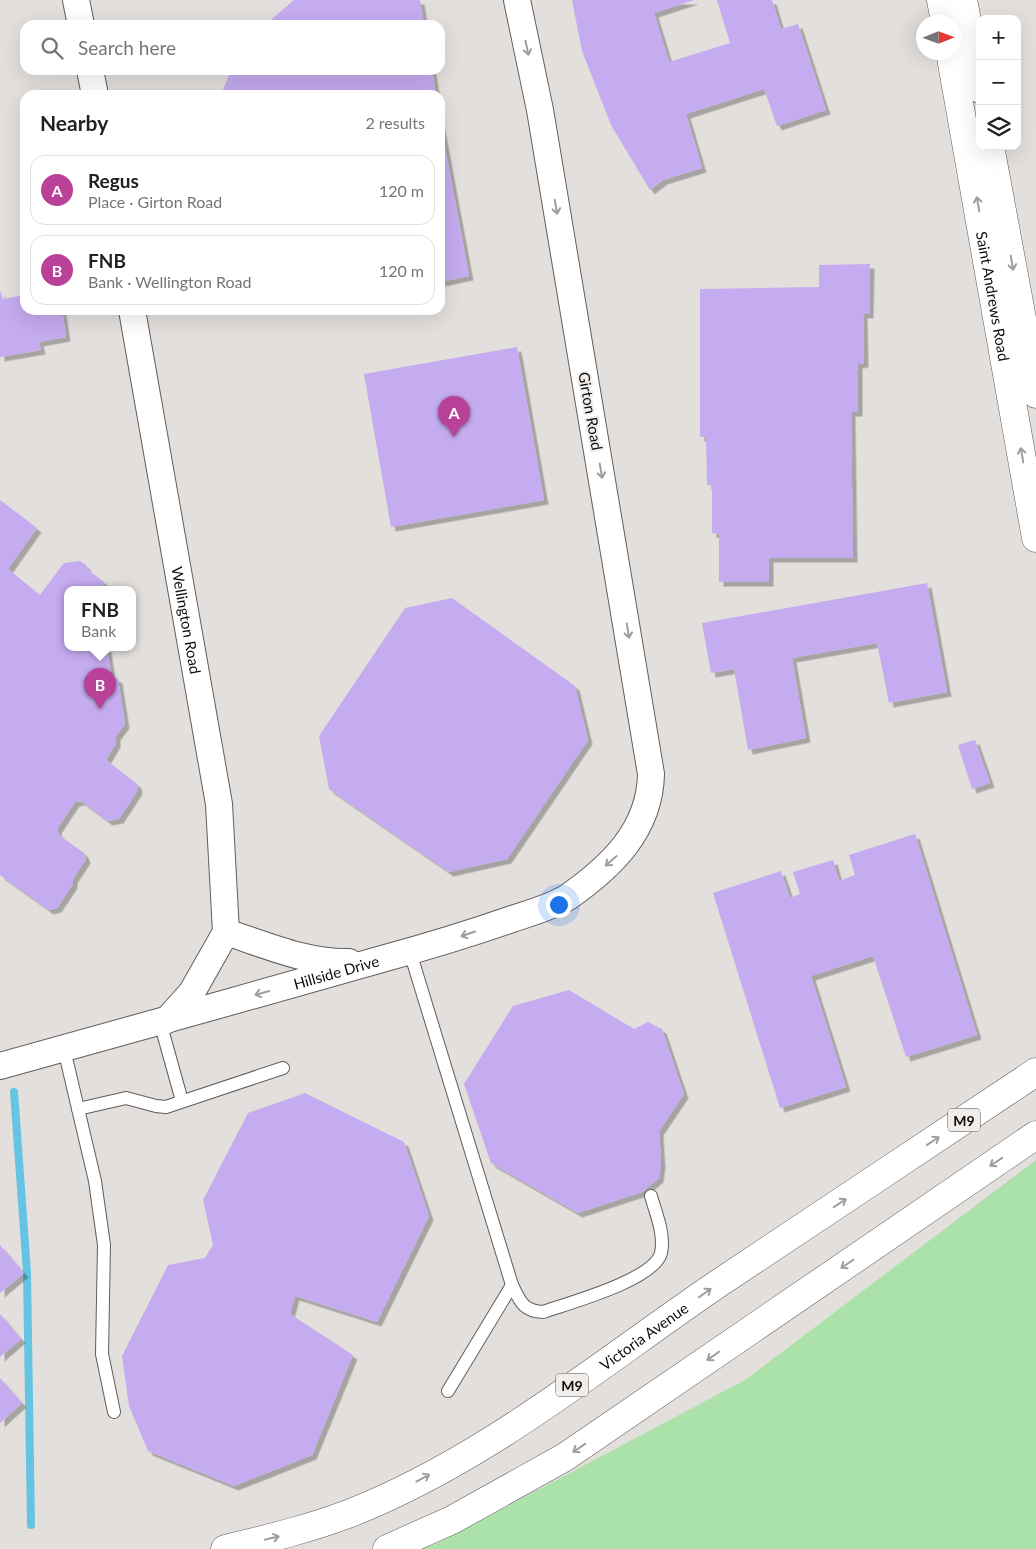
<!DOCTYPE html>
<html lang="en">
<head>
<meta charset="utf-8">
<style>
	:root { --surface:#fff; --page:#f2f2f2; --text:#202124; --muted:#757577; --line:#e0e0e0; --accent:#b94298 }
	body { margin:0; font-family:Lato,sans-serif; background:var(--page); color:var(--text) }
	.controls { position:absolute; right:15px; top:15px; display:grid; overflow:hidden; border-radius:10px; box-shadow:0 5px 20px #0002 }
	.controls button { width:45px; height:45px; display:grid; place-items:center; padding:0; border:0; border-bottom:1px solid var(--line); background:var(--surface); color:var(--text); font:25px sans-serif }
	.compass { position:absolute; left:916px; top:15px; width:45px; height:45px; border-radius:50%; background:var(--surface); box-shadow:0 5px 20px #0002; rotate:89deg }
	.you { position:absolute; left:558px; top:904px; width:18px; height:18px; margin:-12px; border:4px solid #fff; border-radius:50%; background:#1a73e8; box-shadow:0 0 0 8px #1a73e833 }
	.badge { display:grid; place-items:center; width:32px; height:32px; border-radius:50%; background:var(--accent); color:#fff; font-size:16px; font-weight:700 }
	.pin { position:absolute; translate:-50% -41px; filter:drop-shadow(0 1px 2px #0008) }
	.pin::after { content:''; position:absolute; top:26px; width:18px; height:15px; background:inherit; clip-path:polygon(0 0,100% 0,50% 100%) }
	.popup { position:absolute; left:64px; top:586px; width:72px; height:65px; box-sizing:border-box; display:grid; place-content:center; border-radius:10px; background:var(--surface); filter:drop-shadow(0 1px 4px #0005); font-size:16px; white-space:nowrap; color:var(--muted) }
	.popup b { font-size:19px; color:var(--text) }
	.popup::after { content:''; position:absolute; left:50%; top:100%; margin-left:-10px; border:10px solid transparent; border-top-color:var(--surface) }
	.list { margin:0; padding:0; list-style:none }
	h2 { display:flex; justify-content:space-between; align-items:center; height:65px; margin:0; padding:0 20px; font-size:21px }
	h2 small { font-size:16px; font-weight:400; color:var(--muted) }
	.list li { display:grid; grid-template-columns:32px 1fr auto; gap:15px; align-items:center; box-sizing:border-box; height:70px; margin:0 10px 10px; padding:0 10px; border:1px solid var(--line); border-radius:15px }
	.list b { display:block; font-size:19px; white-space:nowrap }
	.list p { margin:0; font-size:16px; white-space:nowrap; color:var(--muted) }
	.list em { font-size:16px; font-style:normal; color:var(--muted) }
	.icon { flex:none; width:28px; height:28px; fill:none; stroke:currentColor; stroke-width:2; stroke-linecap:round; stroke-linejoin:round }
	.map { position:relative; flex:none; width:1036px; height:1549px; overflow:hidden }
	.search { position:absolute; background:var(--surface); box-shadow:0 5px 20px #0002; left:20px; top:20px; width:425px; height:55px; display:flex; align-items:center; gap:12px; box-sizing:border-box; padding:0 18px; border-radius:15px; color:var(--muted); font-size:19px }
	.panel { position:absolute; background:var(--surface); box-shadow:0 5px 20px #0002; left:20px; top:90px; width:425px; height:225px; border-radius:15px }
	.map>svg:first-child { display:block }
	.green { fill:#abe2aa }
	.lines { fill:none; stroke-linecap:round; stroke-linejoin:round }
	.stream { stroke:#66c4e3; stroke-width:8 }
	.building { fill:#c5abef; filter:url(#shadow) }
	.service-casing { stroke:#615d5b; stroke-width:14 }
	.minor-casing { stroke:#615d5b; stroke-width:28 }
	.secondary-casing { stroke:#615d5b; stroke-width:29 }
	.primary-casing { stroke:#615d5b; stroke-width:29 }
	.service { stroke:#fff; stroke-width:12 }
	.minor { stroke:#fff; stroke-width:26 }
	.secondary { stroke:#fff; stroke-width:28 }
	.primary { stroke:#fff; stroke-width:28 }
	.oneway { stroke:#9f9e9e }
	.labels { text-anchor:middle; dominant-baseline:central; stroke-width:4; stroke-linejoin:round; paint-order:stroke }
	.shield { fill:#f0edea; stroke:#52504f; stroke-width:1 }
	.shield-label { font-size:14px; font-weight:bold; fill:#0e0d0c }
	.street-label { font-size:15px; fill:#0e0d0c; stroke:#f0edea }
</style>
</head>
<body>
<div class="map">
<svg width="1036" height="1549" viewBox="0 0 1036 1549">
	<defs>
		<filter id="shadow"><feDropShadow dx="4.5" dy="4.5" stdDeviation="0" flood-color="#0004"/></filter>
	</defs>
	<rect width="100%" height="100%" fill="#e3dfdd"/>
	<polygon class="green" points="1036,1160 1036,1549 420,1549 434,1545 745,1380"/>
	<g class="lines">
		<polyline class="stream" points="14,1092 27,1272 31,1525"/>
	</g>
	<g class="building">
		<polygon points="294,0 420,0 424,25 265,25"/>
		<polygon points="572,0 694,0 654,13 669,62 730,43 717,0 772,0 781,29 798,24 826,110 777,126 764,89 686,114 702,168 663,180 650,190 611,125 582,51"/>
		<polygon points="231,70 432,70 436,95 221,95"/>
		<polygon points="440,121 469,276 440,282"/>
		<polygon points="870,264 869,314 863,314 864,363 858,364 858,412 851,412 853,558 769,558 769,582 719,582 719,534 712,533 712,485 707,485 706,437 700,437 700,289 819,287 819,265"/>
		<polygon points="0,291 3,299 25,295 25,310 62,310 66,337 39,342 41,350 0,357"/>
		<polygon points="517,347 544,500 391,527 364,374"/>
		<polygon points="0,500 37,528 8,569 40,595 64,563 80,561 86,565 87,569 104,582 102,590 68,590 68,648 107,648 111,675 118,679 125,724 116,736 116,743 106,760 137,784 138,790 119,819 108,821 81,801 75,802 57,829 59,835 84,853 86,859 73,879 73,884 57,908 49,910 0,875"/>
		<polygon points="927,583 947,692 889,703 877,643 792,658 806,738 748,750 734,669 711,673 702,623"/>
		<polygon points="452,598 575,686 588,740 507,859 449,872 329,789 319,736 405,608"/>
		<polygon points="975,740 990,783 972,789 958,745"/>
		<polygon points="915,834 977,1035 906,1057 873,956 811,976 846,1087 780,1108 713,893 781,871 790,898 800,894 793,872 833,860 839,881 855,875 849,855"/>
		<polygon points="569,990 634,1029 648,1022 662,1029 684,1094 659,1131 661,1163 659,1178 642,1192 578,1213 491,1163 464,1084 513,1006"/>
		<polygon points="305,1093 404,1142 429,1216 377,1322 295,1296 290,1314 353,1355 312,1455 234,1486 148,1451 129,1406 122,1356 168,1265 205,1258 213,1245 203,1200 248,1113"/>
		<polygon points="0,1245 24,1273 0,1293"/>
		<polygon points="0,1314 21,1339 0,1357"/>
		<polygon points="0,1378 22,1403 0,1423"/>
	</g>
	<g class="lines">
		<g class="service-casing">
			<g id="service">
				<path d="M410 952 512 1285C520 1301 523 1311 543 1312 569 1303 654 1280 661 1253 665 1234 656 1214 651 1196"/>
				<polyline points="160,1022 182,1101"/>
				<polyline points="64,1049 95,1181 104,1245 102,1354 114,1412"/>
				<polyline points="78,1109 126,1098 156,1106 166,1107 283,1068"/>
				<polyline points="448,1391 512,1285"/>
			</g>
		</g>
		<g class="minor-casing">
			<g id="minor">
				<polyline points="76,0 81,25"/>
				<polyline points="90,70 95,95"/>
				<path id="s1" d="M132 310 219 804 226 932 192 992 167 1020"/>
				<path d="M226 932C266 945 306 963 349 962"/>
				<path id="s2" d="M0 1066C127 1031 255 995 382 959 426 947 469 934 512 919 530 913 552 907 568 897 611 867 650 830 651 774L540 110 517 0"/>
			</g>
		</g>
		<g class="secondary-casing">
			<g id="secondary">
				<polyline points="941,0 945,22"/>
				<polyline points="963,0 980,89"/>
				<path id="s3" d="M950 52 1036 538"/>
				<polyline points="990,146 1036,394"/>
			</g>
		</g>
		<g class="primary-casing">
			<g id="primary">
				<path id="s4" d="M225 1549C267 1539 308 1529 348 1514 484 1461 600 1364 719 1283 824 1212 931 1143 1036 1072"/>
				<polyline points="387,1549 452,1520 565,1457 1036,1135"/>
			</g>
		</g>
		<use href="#service" class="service"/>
		<use href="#minor" class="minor"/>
		<use href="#secondary" class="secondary"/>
		<use href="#primary" class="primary"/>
	</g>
	<defs><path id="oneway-shaft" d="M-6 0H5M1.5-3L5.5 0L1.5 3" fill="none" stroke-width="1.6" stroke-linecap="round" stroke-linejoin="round" transform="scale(1.25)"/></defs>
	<g class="oneway">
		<use href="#oneway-shaft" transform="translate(527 48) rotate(78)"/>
		<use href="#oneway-shaft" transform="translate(978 204) rotate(-100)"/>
		<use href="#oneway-shaft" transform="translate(556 207) rotate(80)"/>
		<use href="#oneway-shaft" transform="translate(1012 263) rotate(80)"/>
		<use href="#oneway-shaft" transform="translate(1022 455) rotate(-100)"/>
		<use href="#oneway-shaft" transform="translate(601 471) rotate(80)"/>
		<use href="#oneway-shaft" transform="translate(628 631) rotate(81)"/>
		<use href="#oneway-shaft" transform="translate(611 861) rotate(139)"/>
		<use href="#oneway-shaft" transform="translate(468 934) rotate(161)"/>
		<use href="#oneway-shaft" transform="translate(262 993) rotate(164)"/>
		<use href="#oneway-shaft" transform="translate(933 1141) rotate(-34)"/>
		<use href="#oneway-shaft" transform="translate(996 1162) rotate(146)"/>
		<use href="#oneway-shaft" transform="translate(840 1203) rotate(-33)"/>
		<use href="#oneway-shaft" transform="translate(847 1264) rotate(146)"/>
		<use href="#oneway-shaft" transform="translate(705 1293) rotate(-35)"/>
		<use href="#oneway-shaft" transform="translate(713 1356) rotate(145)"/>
		<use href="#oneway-shaft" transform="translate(579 1448) rotate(146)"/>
		<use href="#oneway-shaft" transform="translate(423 1478) rotate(-28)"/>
		<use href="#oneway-shaft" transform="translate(272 1538) rotate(-13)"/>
	</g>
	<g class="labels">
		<g class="shield">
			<rect x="948" y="1108.5" width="32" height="23" rx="4"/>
			<rect x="556" y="1373.5" width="32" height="23" rx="4"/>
		</g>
		<g class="shield-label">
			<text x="964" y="1120">M9</text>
			<text x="572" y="1385">M9</text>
		</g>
		<g class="street-label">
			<text stroke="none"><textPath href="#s3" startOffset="248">Saint Andrews Road</textPath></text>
			<text transform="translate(591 411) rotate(80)">Girton Road</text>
			<text stroke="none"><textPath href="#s1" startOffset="315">Wellington Road</textPath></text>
			<text stroke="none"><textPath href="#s2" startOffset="349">Hillside Drive</textPath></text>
			<text stroke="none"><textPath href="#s4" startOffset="474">Victoria Avenue</textPath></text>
		</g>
	</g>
</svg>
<div class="controls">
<button>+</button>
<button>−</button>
<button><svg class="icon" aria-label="layers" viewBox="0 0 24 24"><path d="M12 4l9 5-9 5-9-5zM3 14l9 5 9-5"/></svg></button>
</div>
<svg class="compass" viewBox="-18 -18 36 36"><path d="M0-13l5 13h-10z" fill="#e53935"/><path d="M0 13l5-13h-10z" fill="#757577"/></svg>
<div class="you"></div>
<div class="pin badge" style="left:454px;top:437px">A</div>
<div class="pin badge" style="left:100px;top:709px">B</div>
<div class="popup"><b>FNB</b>Bank</div>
<div class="search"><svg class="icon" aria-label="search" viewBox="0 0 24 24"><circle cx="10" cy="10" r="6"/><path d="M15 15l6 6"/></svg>Search here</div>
<section class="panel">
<h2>Nearby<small>2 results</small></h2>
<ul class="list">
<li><span class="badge">A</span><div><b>Regus</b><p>Place · Girton Road</p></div><em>120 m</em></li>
<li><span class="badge">B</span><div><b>FNB</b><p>Bank · Wellington Road</p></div><em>120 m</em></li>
</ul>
</section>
</div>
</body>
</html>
